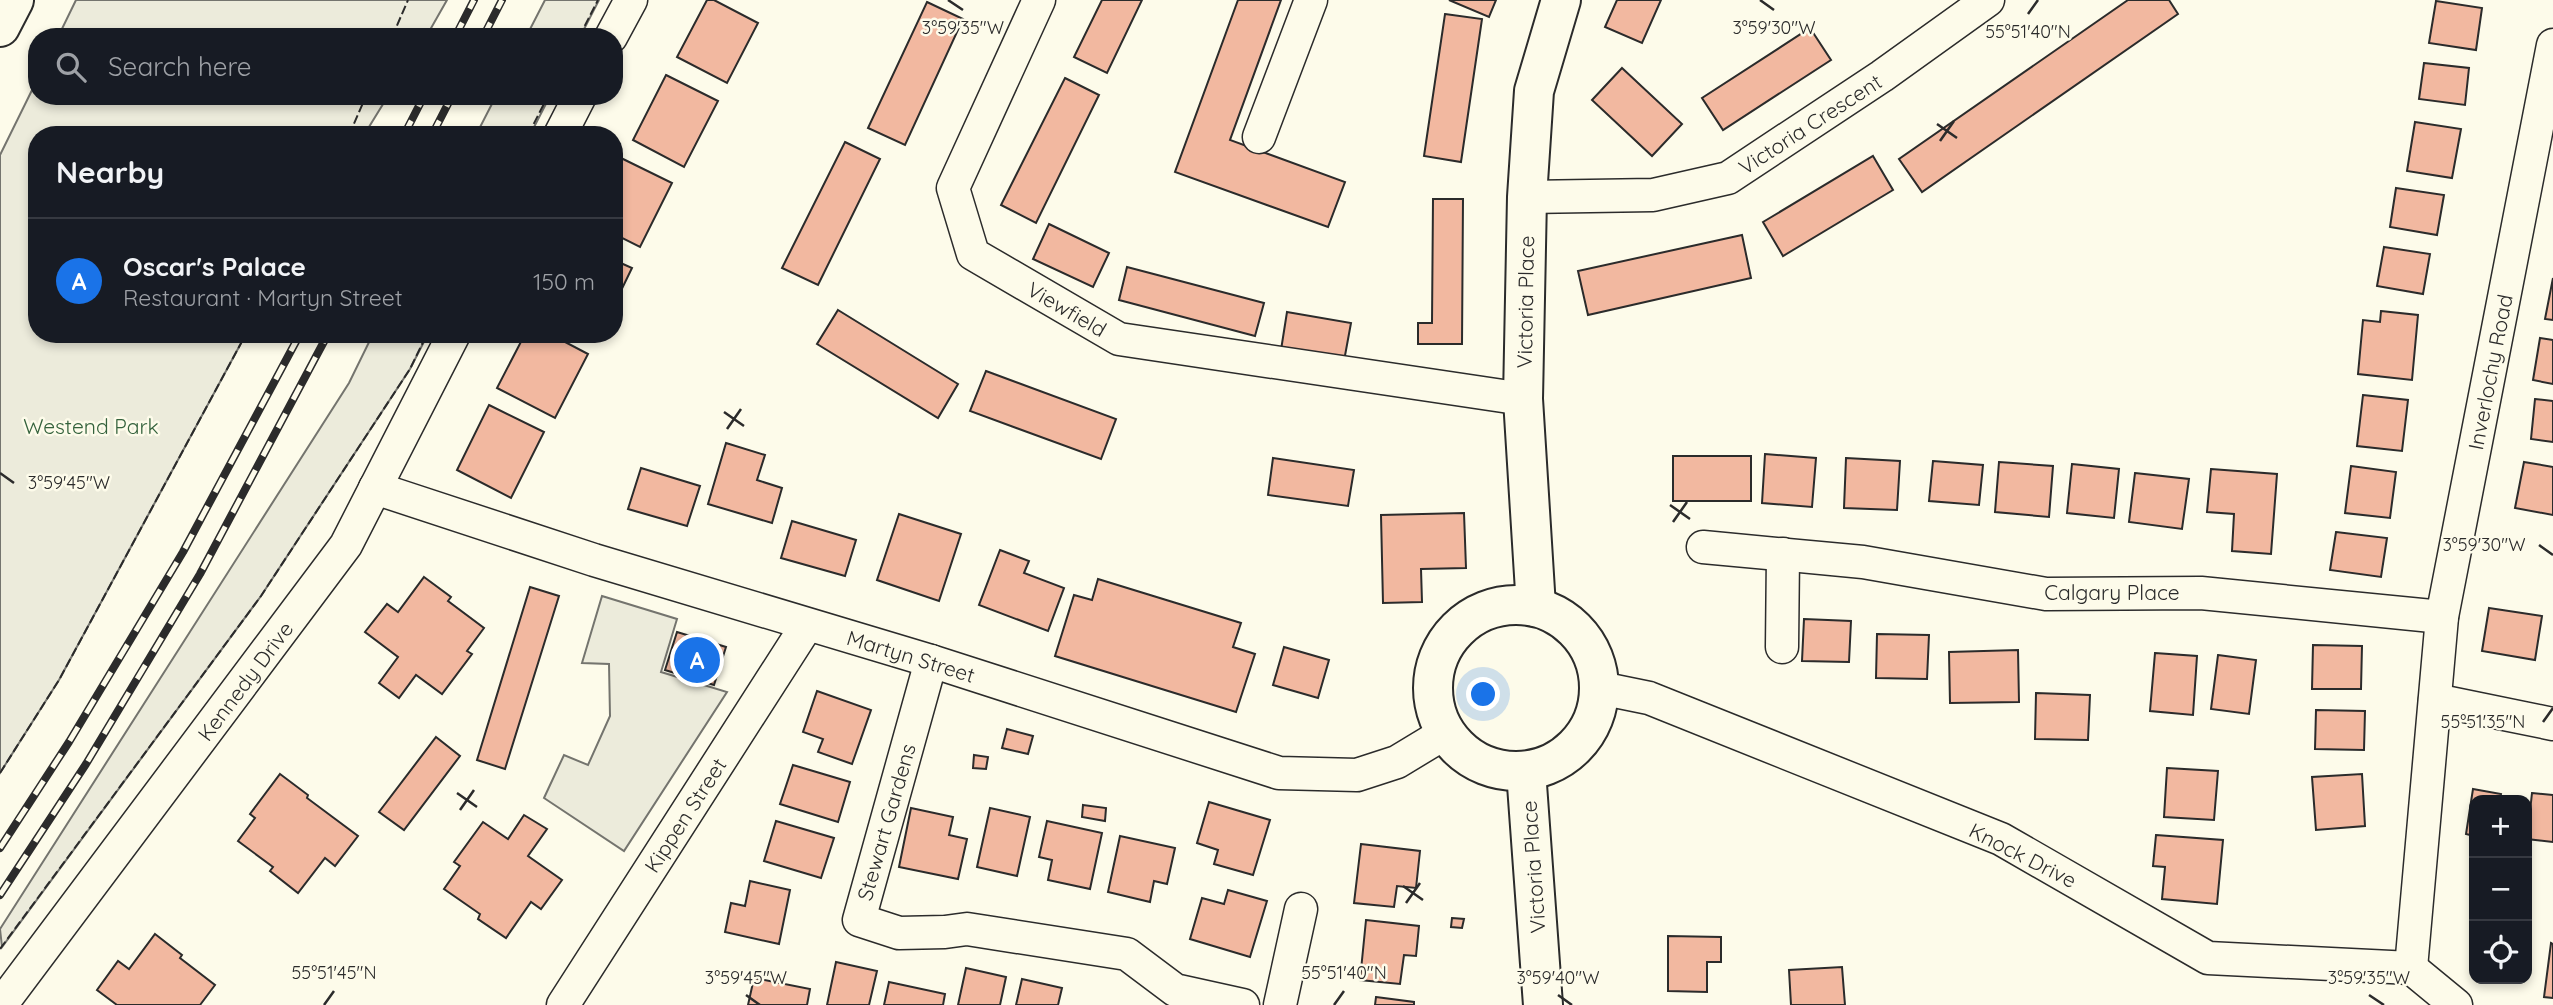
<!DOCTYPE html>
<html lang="en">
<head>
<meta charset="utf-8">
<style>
	:root { --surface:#171b24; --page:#242831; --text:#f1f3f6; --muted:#9ea1a6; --line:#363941; --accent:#1a73e8 }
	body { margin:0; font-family:Quicksand,sans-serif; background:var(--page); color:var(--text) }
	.controls { position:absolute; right:21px; bottom:21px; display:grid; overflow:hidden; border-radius:14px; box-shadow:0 4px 10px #0003 }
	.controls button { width:63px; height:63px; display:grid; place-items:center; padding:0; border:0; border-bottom:2px solid var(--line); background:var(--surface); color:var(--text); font:35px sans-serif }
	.you { position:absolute; left:1484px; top:695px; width:24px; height:24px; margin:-18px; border:5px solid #fff; border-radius:50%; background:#1a73e8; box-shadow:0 0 0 10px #1a73e833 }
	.badge { display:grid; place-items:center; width:46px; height:46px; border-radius:50%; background:var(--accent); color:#fff; font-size:23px; font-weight:700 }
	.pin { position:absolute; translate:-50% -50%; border:4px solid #fff; box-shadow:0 2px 7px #0006 }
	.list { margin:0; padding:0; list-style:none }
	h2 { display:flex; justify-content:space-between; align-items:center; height:91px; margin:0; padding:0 28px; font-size:30px }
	h2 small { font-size:23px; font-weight:400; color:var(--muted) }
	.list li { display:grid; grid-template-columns:46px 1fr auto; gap:21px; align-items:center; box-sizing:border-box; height:126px; padding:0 28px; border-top:2px solid var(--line) }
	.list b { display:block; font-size:26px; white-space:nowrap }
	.list p { margin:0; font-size:23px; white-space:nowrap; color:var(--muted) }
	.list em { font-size:23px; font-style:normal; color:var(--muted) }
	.icon { flex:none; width:38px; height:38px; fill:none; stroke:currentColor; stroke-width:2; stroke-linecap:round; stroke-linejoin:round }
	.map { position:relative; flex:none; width:2553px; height:1005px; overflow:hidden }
	.search { position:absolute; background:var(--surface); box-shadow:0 4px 10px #0003; left:28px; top:28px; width:595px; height:77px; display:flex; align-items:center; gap:18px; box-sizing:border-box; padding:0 24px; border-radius:28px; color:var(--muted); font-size:26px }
	.panel { position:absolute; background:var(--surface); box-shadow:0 4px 10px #0003; left:28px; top:126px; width:595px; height:217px; border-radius:28px }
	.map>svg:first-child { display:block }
	.green { fill:#ecebdb; stroke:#74746e; stroke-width:2 }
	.building { fill:#f2b8a0; stroke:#2b2b2b; stroke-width:2 }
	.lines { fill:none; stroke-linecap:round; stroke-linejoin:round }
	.minor-casing { stroke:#2b2b2b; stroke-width:35 }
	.tertiary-casing { stroke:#2b2b2b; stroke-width:42 }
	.primary-casing { stroke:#2b2b2b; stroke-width:42 }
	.minor { stroke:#fdfbea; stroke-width:32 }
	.tertiary { stroke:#fdfbea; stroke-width:38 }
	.primary { stroke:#fdfbea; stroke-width:38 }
	.rail-casing { stroke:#2b2b2b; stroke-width:8 }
	.rail { stroke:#fdfbea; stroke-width:5; stroke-dasharray:16; stroke-linecap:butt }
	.fence { stroke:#2b2b2b; stroke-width:2; stroke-dasharray:9 3.5; stroke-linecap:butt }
	.ticks { fill:none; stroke:#2b2b2b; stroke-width:2.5 }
	.labels { text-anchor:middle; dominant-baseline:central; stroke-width:5; stroke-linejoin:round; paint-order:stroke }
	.street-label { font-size:21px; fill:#2b2b2b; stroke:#fdfbea }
	.park-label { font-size:21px; fill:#34623c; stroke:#fdfbea }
	.ticks-label { font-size:18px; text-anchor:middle; fill:#2b2b2b; stroke:#fdfbea; stroke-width:5; stroke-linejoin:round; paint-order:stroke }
</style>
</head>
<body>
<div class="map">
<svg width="2553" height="1005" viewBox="0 0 2553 1005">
	<rect width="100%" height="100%" fill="#fdfbea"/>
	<g class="green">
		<polygon points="76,0 447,0 426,37 58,37"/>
		<polygon points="545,0 599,0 580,37 526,37"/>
		<polygon points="37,80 37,96 388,96 364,135 351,130 349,135 37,135 37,334 246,334 59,680 0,773 0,155"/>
		<polygon points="496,96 550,96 530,135 476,135"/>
		<polygon points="373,334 428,334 410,369 261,596 2,947 0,929 349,383"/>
		<polygon points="602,596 677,619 661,672 727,692 624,851 544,798 564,755 588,765 610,716 609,664 582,663"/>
	</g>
	<g class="building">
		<polygon points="707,0 714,0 758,23 727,83 677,57"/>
		<polygon points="1102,0 1142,0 1107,73 1074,57"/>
		<polygon points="1238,0 1281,0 1230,140 1345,182 1328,227 1175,172"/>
		<polygon points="1449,0 1496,0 1489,17"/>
		<polygon points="1617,0 1661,0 1642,43 1605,27"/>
		<polygon points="2128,0 2169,0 2178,14 1922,192 1899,159"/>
		<polygon points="2436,1 2482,8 2476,50 2429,43"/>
		<polygon points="927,2 963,19 905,145 868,128"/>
		<polygon points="1445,14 1482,19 1461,162 1424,156"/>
		<polygon points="1810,28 1831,60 1723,130 1702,98"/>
		<polygon points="2424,63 2469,68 2465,105 2419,99"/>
		<polygon points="1622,68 1682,124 1652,156 1592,100"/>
		<polygon points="666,75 718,101 684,167 633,140"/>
		<polygon points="1065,78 1099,95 1036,223 1001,205"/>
		<polygon points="2415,122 2461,129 2452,178 2407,171"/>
		<polygon points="845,142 880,159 818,285 782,268"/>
		<polygon points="1873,156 1893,190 1783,256 1763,222"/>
		<polygon points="621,158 672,183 640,247 614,234 614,171"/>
		<polygon points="2396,188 2444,195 2437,235 2390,227"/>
		<polygon points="1433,199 1463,199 1462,344 1418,344 1418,323 1432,323"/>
		<polygon points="1049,224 1109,253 1093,287 1033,259"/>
		<polygon points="1742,235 1751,278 1588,315 1578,271"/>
		<polygon points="2384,247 2430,254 2423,294 2377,286"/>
		<polygon points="614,260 632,268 614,305"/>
		<polygon points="1127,267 1264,303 1255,336 1119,300"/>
		<polygon points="2553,278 2553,320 2545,319"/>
		<polygon points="838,310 958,384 938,418 817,344"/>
		<polygon points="2381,311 2418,315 2412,380 2358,374 2363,320 2380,322"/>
		<polygon points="1287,312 1351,323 1344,361 1281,350"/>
		<polygon points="525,334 550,334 588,354 555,418 497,388"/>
		<polygon points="2540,338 2553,340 2553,384 2533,380"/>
		<polygon points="986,371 1116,419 1101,459 970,411"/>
		<polygon points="2363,395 2408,400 2402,451 2357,446"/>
		<polygon points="2535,399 2553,401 2553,442 2531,439"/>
		<polygon points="489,405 544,432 511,498 457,470"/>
		<polygon points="726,443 765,455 757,480 782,488 772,523 708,504"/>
		<polygon points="1765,454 1816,458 1812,507 1762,503"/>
		<rect x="1673" y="456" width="78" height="45"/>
		<polygon points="1273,458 1354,470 1348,506 1268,495"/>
		<polygon points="1846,458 1900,461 1897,510 1844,508"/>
		<polygon points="1933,461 1983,465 1979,505 1929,501"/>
		<polygon points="1999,462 2053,466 2049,517 1995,512"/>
		<polygon points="2524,462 2553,467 2553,515 2515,508"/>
		<polygon points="2072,464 2119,469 2114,518 2067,513"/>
		<polygon points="2351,466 2396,472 2390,518 2345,513"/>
		<polygon points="641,468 700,486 687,526 628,509"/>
		<polygon points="2211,469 2277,474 2271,554 2232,551 2234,514 2207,512"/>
		<polygon points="2135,473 2189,479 2182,529 2129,522"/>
		<polygon points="1464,513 1466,568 1421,569 1422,602 1383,603 1381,515"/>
		<polygon points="899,514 961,534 939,601 877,580"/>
		<polygon points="792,521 856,540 845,576 781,558"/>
		<polygon points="2336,532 2387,538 2381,577 2330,570"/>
		<polygon points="1000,550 1029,561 1024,573 1064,588 1048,631 979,605"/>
		<polygon points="424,577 451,597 448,601 484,628 467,651 472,654 442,694 416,675 399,698 379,683 398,657 365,632 387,604 398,612"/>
		<polygon points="1098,579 1241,623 1233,647 1255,654 1236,712 1055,656 1074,595 1092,600"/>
		<polygon points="530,587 559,596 505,769 477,760"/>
		<polygon points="2489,608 2542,616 2535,660 2482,651"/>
		<polygon points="1804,619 1851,621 1849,662 1802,661"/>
		<polygon points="677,632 726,647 714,685 665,670"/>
		<polygon points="1877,634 1929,635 1927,679 1876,678"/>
		<polygon points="2313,645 2362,646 2361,689 2312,689"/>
		<polygon points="1284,647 1329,660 1318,698 1273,685"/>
		<polygon points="2018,650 2019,702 1950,703 1949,652"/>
		<polygon points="2155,653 2197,656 2193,715 2150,711"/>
		<polygon points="2218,655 2256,660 2249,714 2211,709"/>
		<polygon points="817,691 871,710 852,764 818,752 823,739 803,732"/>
		<polygon points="2036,693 2090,695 2088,740 2035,739"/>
		<polygon points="2316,710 2365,711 2364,750 2315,749"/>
		<polygon points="1007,729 1033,736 1028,754 1002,748"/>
		<polygon points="436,737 460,756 404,830 379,812"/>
		<polygon points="974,755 988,757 986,769 973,768"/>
		<polygon points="793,765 850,782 838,822 780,804"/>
		<polygon points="2167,768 2218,771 2214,820 2164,817"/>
		<polygon points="280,774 308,795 307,798 358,836 335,866 325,858 298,893 270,871 273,867 238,841 255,818 250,814"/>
		<polygon points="2362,774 2365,826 2316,830 2312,777"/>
		<polygon points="2473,789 2501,794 2500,800 2474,800 2474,836 2466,834"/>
		<polygon points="2532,793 2553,795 2553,842 2527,839"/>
		<polygon points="1209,802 1270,820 1253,875 1214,864 1218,850 1197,843"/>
		<polygon points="1083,805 1106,808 1105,821 1082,817"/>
		<polygon points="911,808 953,817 949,835 967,839 958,879 899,867"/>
		<polygon points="990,808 1030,817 1017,876 977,867"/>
		<polygon points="524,815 547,829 528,856 562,880 541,909 531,902 506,938 478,919 480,914 444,889 460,866 454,862 483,822 508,839"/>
		<polygon points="776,821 834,838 821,878 764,861"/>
		<polygon points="1047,821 1102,833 1090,889 1048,880 1052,860 1039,857"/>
		<polygon points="2156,835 2223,840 2217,904 2162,899 2165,867 2153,866"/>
		<polygon points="1120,836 1175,848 1167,884 1154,881 1150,902 1108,892"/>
		<polygon points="1361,844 1420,851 1416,888 1397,886 1394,907 1354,903"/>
		<polygon points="750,881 790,890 779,944 725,932 731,903 745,906"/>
		<polygon points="1228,890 1267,901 1250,957 1190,939 1202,898 1224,904"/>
		<polygon points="1452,918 1464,919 1462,928 1451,927"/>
		<polygon points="1366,920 1419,926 1416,956 1404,955 1400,984 1360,980"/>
		<polygon points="155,934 182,955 180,958 215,985 200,1005 117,1005 97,990 118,961 129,969"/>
		<polygon points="1668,936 1721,937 1721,962 1707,962 1707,992 1668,991"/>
		<polygon points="2551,943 2553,944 2553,998 2544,997"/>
		<polygon points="836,962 877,971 869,1005 827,1005"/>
		<polygon points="1842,967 1845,1005 1791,1005 1789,970"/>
		<polygon points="966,968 1006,977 1000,1005 958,1005"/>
		<polygon points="754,978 810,989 807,1005 748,1005"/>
		<polygon points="1022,979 1062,988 1058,1005 1016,1005"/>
		<polygon points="889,982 945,994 943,1005 884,1005"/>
		<polygon points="1376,997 1414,1002 1414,1005 1375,1005"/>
	</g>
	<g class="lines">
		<g class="minor-casing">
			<g id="minor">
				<polyline points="1039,0 953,188 973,254 1119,339 1523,399"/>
				<polyline points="611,37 631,0"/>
				<polyline points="560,135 580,96"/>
				<polyline points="1259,137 1311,0"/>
				<polyline points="1527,197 1653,195 1728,178 1882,76 1988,0"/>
				<polyline points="375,488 594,560 931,661 1279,773 1357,775 1397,762 1445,733"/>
				<polyline points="1703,547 1863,562 2046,594 2201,593 2442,617"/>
				<polyline points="1782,647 1783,554"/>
				<polyline points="931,661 859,920 899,933 945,932 967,929 1127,954 1175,990 1243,1005"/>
				<polyline points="1600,688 1649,698 2001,839 2208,958 2411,968"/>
				<polyline points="2435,700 2553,724"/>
				<polyline points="2411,968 2442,617 2553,45"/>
				<polyline points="2411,968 2456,1005"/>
				<polyline points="1,1005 346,545 454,334"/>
				<polyline points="563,1005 807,625"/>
				<polyline points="1280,1005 1301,909"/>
			</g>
		</g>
		<g class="tertiary-casing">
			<g id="tertiary">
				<circle cx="1516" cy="688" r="83"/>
				<polyline points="1536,607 1523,399 1527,197 1534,91 1561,0"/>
				<polyline points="1526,771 1543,1005"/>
			</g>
		</g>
		<g class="primary-casing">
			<polyline id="primary" points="0,27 14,0"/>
		</g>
		<use href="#minor" class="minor"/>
		<use href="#tertiary" class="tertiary"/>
		<use href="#primary" class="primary"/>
		<g class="rail-casing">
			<g id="rail">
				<polyline points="455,37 474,0"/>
				<polyline points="483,37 502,0"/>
				<polyline points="404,135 424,96"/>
				<polyline points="432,135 452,96"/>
				<polyline points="0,848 69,742 183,552 300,334"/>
				<polyline points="0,895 86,764 200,574 328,334"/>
			</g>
		</g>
		<use href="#rail" class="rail"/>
		<g class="fence">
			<polyline points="392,37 408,0"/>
			<polyline points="579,37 598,0"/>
			<polyline points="349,135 366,96"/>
			<polyline points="528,135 548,96"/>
			<polyline points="0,773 59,680 246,334"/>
			<polyline points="0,949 261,596 410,369 427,334"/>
		</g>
	</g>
	<path class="ticks" d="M948 0 963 10M1760 0 1774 10M2028 14 2038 0M1937 124 1957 138M1940 141 1954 121M724 412 744 426M727 429 741 409M0 473 14 483M1670 505 1690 519M1673 522 1687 502M2539 545 2553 555M2543 722 2553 708M457 793 477 807M460 810 474 790M1403 886 1423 900M1406 903 1420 883M746 995 760 1005M1558 995 1572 1005M2369 995 2384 1005M324 1005 334 991M1334 1005 1344 991"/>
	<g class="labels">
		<g class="street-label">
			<text transform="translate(1810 124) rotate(-33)">Victoria Crescent</text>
			<text transform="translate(1525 302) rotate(-89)">Victoria Place</text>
			<text transform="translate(1067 309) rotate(30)">Viewfield</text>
			<text transform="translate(2490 372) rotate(-79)">Inverlochy Road</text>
			<text x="2112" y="592">Calgary Place</text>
			<text transform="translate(911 656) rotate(17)">Martyn Street</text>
			<text transform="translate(245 681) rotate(-53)">Kennedy Drive</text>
			<text transform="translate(685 815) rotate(-57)">Kippen Street</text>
			<text transform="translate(886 822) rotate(-74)">Stewart Gardens</text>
			<text transform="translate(2023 855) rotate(27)">Knock Drive</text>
			<text transform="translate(1533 867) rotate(-94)">Victoria Place</text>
		</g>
		<g class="park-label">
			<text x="91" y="426">Westend Park</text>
		</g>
	</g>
	<g class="ticks-label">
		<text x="963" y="34">3°59'35"W</text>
		<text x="1774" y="34">3°59'30"W</text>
		<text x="2028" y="38">55°51'40"N</text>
		<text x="69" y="489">3°59'45"W</text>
		<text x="2484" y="551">3°59'30"W</text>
		<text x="2483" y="728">55°51'35"N</text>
		<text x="334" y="979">55°51'45"N</text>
		<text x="1344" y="979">55°51'40"N</text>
		<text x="746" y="984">3°59'45"W</text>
		<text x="1558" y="984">3°59'40"W</text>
		<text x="2369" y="984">3°59'35"W</text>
	</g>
</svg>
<div class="controls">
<button>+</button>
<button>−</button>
<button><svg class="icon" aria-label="locate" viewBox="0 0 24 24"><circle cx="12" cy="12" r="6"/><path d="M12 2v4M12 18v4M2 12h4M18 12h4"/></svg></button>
</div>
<div class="you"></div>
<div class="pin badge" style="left:697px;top:660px">A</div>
<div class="search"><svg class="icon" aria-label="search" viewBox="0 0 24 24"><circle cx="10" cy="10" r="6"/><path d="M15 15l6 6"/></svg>Search here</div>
<section class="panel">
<h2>Nearby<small></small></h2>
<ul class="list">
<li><span class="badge">A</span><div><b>Oscar's Palace</b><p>Restaurant · Martyn Street</p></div><em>150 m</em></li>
</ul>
</section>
</div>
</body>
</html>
